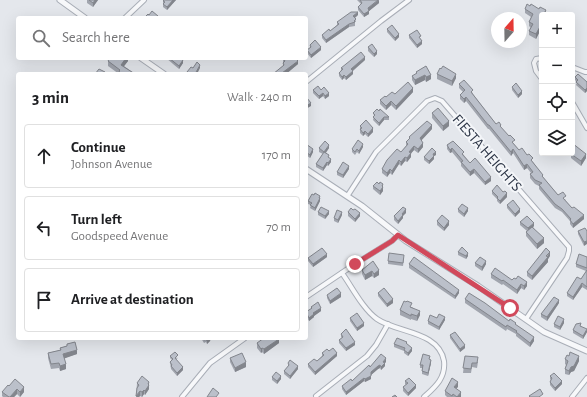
<!DOCTYPE html>
<html lang="en">
<head>
<meta charset="utf-8">
<style>
	:root { --surface:#fff; --page:#f6f6f6; --text:#202124; --muted:#757577; --line:#e0e0e0 }
	body { margin:0; font-family:"Alegreya Sans",sans-serif; background:var(--page); color:var(--text) }
	.controls { position:absolute; right:12px; top:12px; display:grid; overflow:hidden; border-radius:4px; box-shadow:0 4px 16px #0002 }
	.controls button { width:36px; height:36px; display:grid; place-items:center; padding:0; border:0; border-bottom:1px solid var(--line); background:var(--surface); color:var(--text); font:20px sans-serif }
	.compass { position:absolute; left:491px; top:12px; width:36px; height:36px; border-radius:50%; background:var(--surface); box-shadow:0 4px 16px #0002; rotate:20deg }
	.stop { position:absolute; width:12px; height:12px; margin:-9px; border:3px solid #d1495b; border-radius:50%; background:#fff }
	.stop.end { background:#d1495b; border-color:#fff; box-shadow:0 1px 4px #0008 }
	.list { margin:0; padding:0; list-style:none }
	h2 { display:flex; justify-content:space-between; align-items:center; height:52px; margin:0; padding:0 16px; font-size:17px }
	h2 small { font-size:13px; font-weight:400; color:var(--muted) }
	.list li { display:grid; grid-template-columns:26px 1fr auto; gap:12px; align-items:center; box-sizing:border-box; height:64px; margin:0 8px 8px; padding:0 8px; border:1px solid var(--line); border-radius:4px }
	.list b { display:block; font-size:15px; white-space:nowrap }
	.list p { margin:0; font-size:13px; white-space:nowrap; color:var(--muted) }
	.list em { font-size:13px; font-style:normal; color:var(--muted) }
	.icon { flex:none; width:22px; height:22px; fill:none; stroke:currentColor; stroke-width:2; stroke-linecap:round; stroke-linejoin:round }
	.map { position:relative; flex:none; width:587px; height:397px; overflow:hidden }
	.search { position:absolute; background:var(--surface); box-shadow:0 4px 16px #0002; left:16px; top:16px; width:292px; height:44px; display:flex; align-items:center; gap:10px; box-sizing:border-box; padding:0 14px; border-radius:4px; color:var(--muted); font-size:15px }
	.panel { position:absolute; background:var(--surface); box-shadow:0 4px 16px #0002; left:16px; top:72px; width:292px; height:268px; border-radius:4px }
	.map>svg:first-child { display:block }
	.lines { fill:none; stroke-linecap:round; stroke-linejoin:round }
	.minor-casing { stroke:#a9aeb7; stroke-width:6 }
	.tertiary-casing { stroke:#a9aeb7; stroke-width:7 }
	.minor { stroke:#f7f8fa; stroke-width:4 }
	.tertiary { stroke:#f7f8fa; stroke-width:5 }
	.wall { fill:#a1a5ae }
	.shaded-wall { fill:#83868d }
	.building { fill:#bbc0ca; stroke:#83868d }
	.route { stroke:#d1495b; stroke-width:5 }
	.labels { text-anchor:middle; dominant-baseline:central; stroke-width:4; stroke-linejoin:round; paint-order:stroke }
	.street-label { font-size:15px; fill:#2b3445; stroke:#f4f6f9 }
</style>
</head>
<body>
<div class="map">
<svg width="587" height="397" viewBox="0 0 587 397">
	<rect width="100%" height="100%" fill="#e4e7ec"/>
	<g class="lines">
		<g class="minor-casing">
			<g id="minor">
				<polyline points="125,18 144,0"/>
				<polyline points="542,58 536,59 534,63 536,71 542,79"/>
				<polyline points="572,67 585,72 587,72"/>
				<polyline points="306,82 381,21 409,0"/>
				<polyline points="572,102 587,128"/>
				<polyline points="348,195 376,152 427,101 435,98 442,101 569,247 569,251 567,258 526,319"/>
				<path d="M342 273C352 287 363 309 377 319 397 333 439 331 444 361 446 378 435 387 424 397"/>
				<polyline points="306,297 355,264 392,241 398,235"/>
				<polyline points="316,396 367,356 376,345 388,324"/>
				<polyline points="182,397 210,363 245,338"/>
				<polyline points="572,397 587,378"/>
			</g>
		</g>
		<g class="tertiary-casing">
			<g id="tertiary">
				<polyline points="60,0 85,18"/>
				<polyline points="141,58 164,74"/>
				<polyline points="306,169 362,206 406,241 478,286 544,332 587,351"/>
			</g>
		</g>
		<use href="#minor" class="minor"/>
		<use href="#tertiary" class="tertiary"/>
	</g>
	<g class="wall">
		<polygon points="87,0 98,0 93,7 87,3"/>
		<polygon points="164,0 176,0 167,10 163,7 163,1"/>
		<polygon points="357,0 379,0 379,3 369,11 369,14 364,17 358,10 358,7 361,4"/>
		<polygon points="525,9 546,15 542,15 542,27 536,39 529,35 529,31 531,28 529,26 529,22 531,17 525,13"/>
		<polygon points="358,15 355,18 356,22 355,22 355,26 349,27 326,43 322,38 322,35 330,31 337,25 337,22"/>
		<polygon points="387,29 399,37 395,41 387,32"/>
		<polygon points="409,35 421,39 422,44 417,48 409,38"/>
		<polygon points="310,45 321,50 311,58 307,53 307,50 310,48"/>
		<polygon points="368,47 377,54 374,57 368,51"/>
		<polygon points="128,58 128,61 124,66 135,74 119,74 108,66 108,61"/>
		<polygon points="166,58 180,58 183,63 179,69"/>
		<polygon points="283,58 298,64 286,74 273,74 283,66"/>
		<polygon points="365,60 353,71 353,74 346,80 344,78 342,80 339,76 339,73 341,70 341,68"/>
		<polygon points="542,60 542,73 540,70 540,63"/>
		<polygon points="426,66 431,79 426,82 425,80 415,85 412,80 412,76 416,74 416,72"/>
		<polygon points="437,74 456,78 452,86 437,79"/>
		<polygon points="575,77 587,82 587,91 585,93 576,85 577,82 575,80"/>
		<polygon points="459,84 473,93 473,94 496,124 501,128 519,150 533,162 543,177 558,195 566,200 565,200 572,208 584,219 573,228 570,224 570,221 562,212 555,208 539,189 539,186 535,184 530,178 530,174 531,173 527,168 524,170 513,153 511,156 489,129 488,129 466,101 464,103 460,99 460,95 463,92 459,88"/>
		<polygon points="512,87 522,94 518,98 512,90"/>
		<polygon points="313,90 321,90 329,96 325,99 323,96 319,99 313,93"/>
		<polygon points="413,92 396,110 391,105 386,110 380,104 380,100 395,94"/>
		<polygon points="379,111 389,117 389,120 384,120 379,126 373,120 374,116 373,113"/>
		<polygon points="432,113 449,126 443,131 432,118"/>
		<polygon points="360,126 373,132 368,137 365,134 363,136 360,133"/>
		<polygon points="432,129 421,140 423,147 418,153 414,150 411,153 411,157 407,162 405,161 401,166 399,164 392,175 390,173 387,177 382,173 382,169 401,152 406,146 406,142 409,139 409,137"/>
		<polygon points="453,141 470,163 491,181 485,185 474,173 470,176 461,166 461,163 452,152 450,153 447,149 447,145"/>
		<polygon points="306,144 313,152 310,158 306,155"/>
		<polygon points="363,147 359,154 357,152 355,155 352,152 352,149"/>
		<polygon points="319,148 329,148 326,153 329,158 331,162 328,166 327,165 323,171 316,167 316,164 323,154 319,152"/>
		<polygon points="567,153 572,153 586,158 581,166 571,158 571,155"/>
		<polygon points="436,155 434,156 434,159 429,164 424,160 424,157"/>
		<polygon points="349,169 343,178 337,175 337,172"/>
		<polygon points="379,184 383,184 383,191 380,195 373,189 373,186"/>
		<polygon points="492,191 507,197 500,204 497,201 497,199 492,194"/>
		<polygon points="320,198 320,201 315,211 310,208 311,205 308,204 308,201"/>
		<polygon points="507,205 520,212 515,217 507,208"/>
		<polygon points="458,209 468,211 464,217 458,212"/>
		<polygon points="318,212 329,214 325,219 318,215"/>
		<polygon points="348,212 360,216 355,222 348,216"/>
		<polygon points="406,213 403,215 403,218 398,224 394,220 394,216"/>
		<polygon points="342,215 338,223 334,221 334,218"/>
		<polygon points="437,221 449,225 444,231 437,225"/>
		<polygon points="520,222 534,226 533,227 544,243 537,249 526,236 526,232 527,231 520,225"/>
		<polygon points="578,231 587,231 584,246 578,234"/>
		<polygon points="458,252 468,256 466,259 458,255"/>
		<polygon points="550,256 548,259 548,262 532,280 527,276 527,272"/>
		<polygon points="327,257 313,267 308,261 308,258"/>
		<polygon points="587,257 587,290 582,287 573,300 567,296 567,293 581,279 586,271 576,267 576,264"/>
		<polygon points="404,258 403,266 388,264 388,261"/>
		<polygon points="373,261 379,275 374,278 372,276 365,280 362,274 362,270"/>
		<polygon points="475,263 486,264 482,271 475,266"/>
		<polygon points="409,264 459,293 455,299 409,268"/>
		<polygon points="491,274 512,280 527,286 524,290 521,288 517,294 503,284 502,285 491,278"/>
		<polygon points="378,293 393,303 387,307 378,296"/>
		<polygon points="327,295 341,297 330,304 327,298"/>
		<polygon points="465,299 509,321 516,325 534,341 530,347 516,336 516,334 507,329 506,331 465,303"/>
		<polygon points="559,303 547,321 541,317 541,314"/>
		<polygon points="311,307 321,311 314,316 314,317 309,321 306,315 306,312 311,309"/>
		<polygon points="412,307 420,315 417,321 411,319 411,320 400,315 400,310"/>
		<polygon points="350,318 364,326 357,331 350,321"/>
		<polygon points="437,318 445,320 439,330 428,324 428,321"/>
		<polygon points="564,323 560,330 554,327 554,324"/>
		<polygon points="581,326 587,332 583,339 573,333 573,330"/>
		<polygon points="341,334 355,345 346,351 339,343 339,340 342,338 341,337"/>
		<polygon points="450,335 465,348 460,352 450,338"/>
		<polygon points="201,338 211,338 210,341 207,344 206,342 204,343"/>
		<polygon points="257,343 279,343 264,354 262,352 261,353 257,348"/>
		<polygon points="67,344 77,354 64,358 66,369 60,371 59,368 51,369 48,358 48,353 60,350 60,348 67,346"/>
		<polygon points="394,344 407,344 412,351 408,356 404,353 404,351 394,347"/>
		<polygon points="329,351 337,356 315,375 308,367 308,364 317,361 322,356 322,353"/>
		<polygon points="170,356 178,358 176,359 183,370 177,376 171,369 170,362 172,360 170,358"/>
		<polygon points="465,356 478,362 477,368 472,367 471,373 463,373"/>
		<polygon points="230,358 246,367 235,372 230,362"/>
		<polygon points="565,359 579,361 574,371 571,372 569,375 565,374 565,369 566,365 565,364"/>
		<polygon points="430,360 431,363 428,376 422,374 422,368 420,368 420,365"/>
		<polygon points="386,362 385,363 385,366 381,370 380,368 378,369 371,375 371,379 365,382 364,381 346,395 342,389 342,386 352,381 370,367"/>
		<polygon points="288,363 298,369 290,379 284,374 284,371 288,367"/>
		<polygon points="550,376 562,384 555,391 550,385 550,382 551,380 550,379"/>
		<polygon points="272,377 281,379 277,384 272,380"/>
		<polygon points="405,381 416,388 408,396 403,391 403,387 406,385 405,384"/>
		<polygon points="149,382 149,389 145,395 144,394 142,397 140,396 139,397 136,397 137,383"/>
		<polygon points="9,386 24,392 20,397 17,394 14,397 3,397 2,396 2,392"/>
		<polygon points="458,387 456,388 460,397 447,397 445,395 445,391"/>
	</g>
	<g class="shaded-wall">
		<polygon points="95,0 98,0 93,7 93,3"/>
		<polygon points="173,0 176,0 167,10 167,7"/>
		<polygon points="379,0 379,3 369,11 369,14 364,17 364,14 368,8"/>
		<polygon points="546,10 546,15 543,15"/>
		<polygon points="358,12 358,15 353,19 353,16"/>
		<polygon points="542,23 542,27 536,39 536,34"/>
		<polygon points="349,24 349,27 326,43 326,40"/>
		<polygon points="399,34 399,37 395,41 395,38"/>
		<polygon points="422,41 422,44 417,48 417,45"/>
		<polygon points="321,47 321,50 311,58 311,55"/>
		<polygon points="377,51 377,54 374,57 374,54"/>
		<polygon points="365,57 365,60 351,72 351,69"/>
		<polygon points="126,58 128,58 128,61 121,70 121,65"/>
		<polygon points="183,60 183,63 179,69 179,66"/>
		<polygon points="298,61 298,64 286,74 282,74 282,73"/>
		<polygon points="200,65 200,68 197,74 195,74"/>
		<polygon points="353,71 353,74 346,80 346,77"/>
		<polygon points="456,74 456,78 452,86 452,81"/>
		<polygon points="344,75 344,78 342,80 342,77"/>
		<polygon points="425,75 425,80 415,85 415,80"/>
		<polygon points="431,75 431,79 426,82 426,77"/>
		<polygon points="413,88 413,92 396,110 396,106"/>
		<polygon points="587,88 587,91 585,93 585,90"/>
		<polygon points="522,91 522,94 518,98 518,95"/>
		<polygon points="323,93 323,96 319,99 319,96"/>
		<polygon points="329,93 329,96 325,99 325,96"/>
		<polygon points="466,97 466,101 464,103 464,99"/>
		<polygon points="391,101 391,105 386,110 386,106"/>
		<polygon points="311,103 311,106 306,109 306,106"/>
		<polygon points="384,117 384,120 379,126 379,123"/>
		<polygon points="449,121 449,126 443,131 443,126"/>
		<polygon points="432,125 432,129 420,142 420,138"/>
		<polygon points="373,128 373,132 368,137 368,134"/>
		<polygon points="365,131 365,134 363,136 363,133"/>
		<polygon points="423,143 423,147 418,153 418,149"/>
		<polygon points="363,144 363,147 359,154 359,151"/>
		<polygon points="329,145 329,148 324,155 324,152"/>
		<polygon points="414,146 414,150 409,156 409,152"/>
		<polygon points="452,148 452,152 450,153 450,150"/>
		<polygon points="313,149 313,152 310,158 310,155"/>
		<polygon points="513,149 513,153 511,156 511,152"/>
		<polygon points="436,152 436,155 434,156 434,159 429,164 429,161 433,154"/>
		<polygon points="411,153 411,157 407,162 407,158"/>
		<polygon points="586,154 586,158 581,166 581,161"/>
		<polygon points="405,157 405,161 401,166 401,162"/>
		<polygon points="331,159 331,162 328,166 328,163"/>
		<polygon points="399,160 399,164 392,175 392,171"/>
		<polygon points="327,162 327,165 323,171 323,168"/>
		<polygon points="527,164 527,168 524,170 524,166"/>
		<polygon points="349,166 349,169 343,178 343,175"/>
		<polygon points="390,169 390,173 387,177 387,173"/>
		<polygon points="474,169 474,173 470,176 470,172"/>
		<polygon points="491,177 491,181 485,185 485,182"/>
		<polygon points="383,184 383,191 380,195 380,191 382,186"/>
		<polygon points="507,193 507,197 500,204 500,201"/>
		<polygon points="320,196 320,201 315,211 315,208"/>
		<polygon points="468,208 468,211 464,217 464,214"/>
		<polygon points="406,209 406,213 402,217 402,214"/>
		<polygon points="520,209 520,212 515,217 515,214"/>
		<polygon points="329,211 329,214 325,219 325,216"/>
		<polygon points="342,212 342,215 338,223 338,220"/>
		<polygon points="360,213 360,216 355,222 355,219"/>
		<polygon points="403,215 403,218 398,224 398,221"/>
		<polygon points="584,215 584,219 573,228 573,224"/>
		<polygon points="449,221 449,225 444,231 444,228"/>
		<polygon points="534,223 534,226 528,232 528,228"/>
		<polygon points="544,238 544,243 537,249 537,244"/>
		<polygon points="587,241 587,244 584,246 584,242"/>
		<polygon points="550,252 550,256 548,259 548,262 532,280 532,276"/>
		<polygon points="468,253 468,256 466,259 466,256"/>
		<polygon points="327,254 327,257 313,267 313,264"/>
		<polygon points="486,261 486,264 482,271 482,267"/>
		<polygon points="379,270 379,275 374,278 374,274"/>
		<polygon points="372,271 372,276 365,280 365,275"/>
		<polygon points="527,282 527,286 524,290 524,286"/>
		<polygon points="582,283 582,287 573,300 573,297"/>
		<polygon points="521,284 521,288 517,294 517,290"/>
		<polygon points="459,290 459,293 455,299 455,296"/>
		<polygon points="341,293 341,297 330,304 330,301"/>
		<polygon points="393,299 393,303 387,307 387,304"/>
		<polygon points="559,300 559,303 547,321 547,317"/>
		<polygon points="321,308 321,311 314,316 314,317 309,321 309,318 313,313"/>
		<polygon points="420,311 420,315 417,321 417,316"/>
		<polygon points="445,317 445,320 439,330 439,327"/>
		<polygon points="564,319 564,323 560,330 560,327"/>
		<polygon points="364,323 364,326 357,331 357,328"/>
		<polygon points="587,329 587,332 583,339 583,336"/>
		<polygon points="534,337 534,341 530,347 530,343"/>
		<polygon points="209,338 211,338 210,341 207,344 207,341"/>
		<polygon points="279,339 279,343 264,354 264,349"/>
		<polygon points="355,342 355,345 346,351 346,348"/>
		<polygon points="465,345 465,348 460,352 460,349"/>
		<polygon points="262,348 262,352 261,353 261,349"/>
		<polygon points="412,348 412,351 408,356 408,353"/>
		<polygon points="77,350 77,354 63,359 63,354"/>
		<polygon points="337,353 337,356 315,375 315,372"/>
		<polygon points="579,356 579,361 574,371 571,372 569,375 569,371 571,367"/>
		<polygon points="386,358 386,362 385,363 385,366 381,370 381,367 383,362"/>
		<polygon points="431,360 431,363 428,376 428,373"/>
		<polygon points="246,362 246,367 235,372 235,368"/>
		<polygon points="66,364 66,369 60,371 60,366"/>
		<polygon points="380,365 380,368 378,369 371,375 371,372 378,366"/>
		<polygon points="298,366 298,369 290,379 290,376"/>
		<polygon points="183,367 183,370 177,376 177,373"/>
		<polygon points="281,376 281,379 277,384 277,381"/>
		<polygon points="371,376 371,379 365,382 365,379"/>
		<polygon points="364,378 364,381 346,395 346,392"/>
		<polygon points="562,381 562,384 555,391 555,388"/>
		<polygon points="149,382 149,389 145,395 145,391"/>
		<polygon points="458,382 458,387 454,391 454,387"/>
		<polygon points="416,385 416,388 408,396 408,393"/>
		<polygon points="24,387 24,392 20,397 20,392"/>
		<polygon points="17,389 17,394 14,397 10,397"/>
		<polygon points="144,390 144,394 142,397 142,392"/>
		<polygon points="140,391 140,396 139,397 136,397"/>
		<polygon points="461,392 461,397 457,397"/>
	</g>
	<g class="building">
		<polygon points="89,0 95,0 93,3"/>
		<polygon points="164,0 173,0 167,7 163,4 165,2 163,1"/>
		<polygon points="360,0 378,0 368,8 369,11 364,14 358,7 362,3"/>
		<polygon points="527,4 530,6 531,4 539,9 540,7 546,10 543,15 542,15 542,17 540,21 542,23 536,34 529,31 533,24 529,22 533,14 525,9"/>
		<polygon points="152,11 158,16 157,18 146,18 145,17 148,14 149,15"/>
		<polygon points="351,12 358,12 353,16 356,19 354,21 355,22 349,24 326,40 322,35 329,29 330,31 339,24 337,22"/>
		<polygon points="392,25 399,34 395,38 387,29"/>
		<polygon points="417,30 421,36 419,37 422,41 417,45 409,35"/>
		<polygon points="315,40 321,47 311,55 307,50 311,47 310,45"/>
		<polygon points="372,44 377,51 374,54 368,47"/>
		<polygon points="361,52 365,57 351,69 353,71 346,77 344,75 342,77 339,73 343,69 341,68"/>
		<polygon points="110,58 126,58 121,65 135,74 121,74 119,71 120,70 108,61"/>
		<polygon points="169,58 180,58 183,60 179,66"/>
		<polygon points="283,58 295,58 298,61 282,73 283,74 273,74 284,65 283,63 285,61"/>
		<polygon points="542,60 542,68 540,66 541,64 540,63"/>
		<polygon points="197,62 200,65 195,74 191,74 187,72 191,67 193,68"/>
		<polygon points="426,66 431,75 426,77 425,75 415,80 412,76 417,73 416,72"/>
		<polygon points="443,66 456,74 452,81 437,74 440,68 441,69"/>
		<polygon points="99,69 105,72 103,74 95,74"/>
		<polygon points="578,74 587,82 587,88 585,90 576,82 578,80 575,77"/>
		<polygon points="464,80 473,90 471,92 496,124 499,122 501,125 500,126 509,136 510,135 515,140 512,142 519,150 522,148 527,155 529,154 533,158 531,160 543,175 542,176 558,195 563,192 566,196 563,198 572,208 574,207 584,215 573,224 570,220 571,219 562,209 555,204 539,185 542,183 535,180 530,174 533,172 527,164 524,166 513,149 511,152 489,125 488,125 466,97 464,99 460,95 465,90 459,84"/>
		<polygon points="408,82 413,88 396,106 391,101 386,106 380,100 385,96 386,97 392,92 395,94"/>
		<polygon points="516,83 522,91 518,95 512,87"/>
		<polygon points="318,86 321,90 324,87 329,93 325,96 323,93 319,96 313,90"/>
		<polygon points="307,98 311,103 306,106 306,99"/>
		<polygon points="438,108 449,121 443,126 432,113"/>
		<polygon points="377,109 379,111 380,109 389,117 384,117 379,123 373,117 375,115 373,113"/>
		<polygon points="366,120 373,128 368,134 365,131 363,133 360,129 362,128 360,126"/>
		<polygon points="427,121 432,125 420,138 423,143 418,149 414,146 409,152 411,153 407,158 405,157 401,162 399,160 392,171 390,169 387,173 382,169 387,160 397,149 401,152 408,144 406,142 410,138 409,137"/>
		<polygon points="358,140 363,144 359,151 357,149 355,152 352,149"/>
		<polygon points="325,141 329,145 324,152 319,148"/>
		<polygon points="453,141 464,152 462,154 470,163 475,158 491,177 485,182 474,169 470,172 461,162 463,161 452,148 450,150 447,145"/>
		<polygon points="572,143 586,154 581,161 571,154 572,153"/>
		<polygon points="306,144 313,149 310,155 306,152"/>
		<polygon points="432,148 436,152 433,154 434,156 429,161 424,157"/>
		<polygon points="324,152 329,155 328,157 331,159 328,163 327,162 323,168 316,164"/>
		<polygon points="343,162 349,166 343,175 337,172"/>
		<polygon points="377,182 379,184 380,182 383,184 382,186 383,187 380,191 373,186"/>
		<polygon points="497,185 503,192 505,191 507,193 500,201 497,198 498,197 492,191"/>
		<polygon points="315,193 320,196 319,198 320,198 315,208 310,205 312,203 308,201 312,194 314,195"/>
		<polygon points="513,200 520,209 515,214 507,205"/>
		<polygon points="462,204 468,208 464,214 458,209"/>
		<polygon points="321,207 329,211 325,216 318,212"/>
		<polygon points="403,207 406,209 402,214 403,215 398,221 394,216"/>
		<polygon points="351,208 353,210 355,209 360,213 355,219 348,212"/>
		<polygon points="337,210 342,212 338,220 334,218"/>
		<polygon points="442,215 449,221 444,228 437,221"/>
		<polygon points="527,216 534,223 528,228 520,222"/>
		<polygon points="532,227 544,238 537,244 526,232"/>
		<polygon points="585,228 587,231 587,241 584,242 578,231"/>
		<polygon points="462,247 468,253 466,256 458,252"/>
		<polygon points="322,248 327,254 313,264 308,258"/>
		<polygon points="546,248 550,252 546,256 548,257 532,276 527,272"/>
		<polygon points="389,253 404,255 403,263 388,261"/>
		<polygon points="579,254 587,257 587,268 576,264"/>
		<polygon points="414,257 459,290 455,296 409,264"/>
		<polygon points="480,257 486,261 482,267 475,263"/>
		<polygon points="373,261 379,270 374,274 372,271 365,275 362,270"/>
		<polygon points="495,268 512,280 514,278 516,279 518,276 527,282 524,286 521,284 517,290 503,280 502,281 491,274"/>
		<polygon points="587,270 587,287 582,283 573,297 567,293 577,277 581,279"/>
		<polygon points="337,288 341,293 330,301 327,295"/>
		<polygon points="384,288 393,299 387,304 378,293"/>
		<polygon points="469,293 485,303 509,321 510,319 516,323 515,324 534,337 530,343 516,332 517,331 507,325 506,327 465,299"/>
		<polygon points="554,297 559,300 547,317 541,314"/>
		<polygon points="404,301 406,302 407,301 412,303 410,307 420,311 417,316 411,314 411,316 400,310"/>
		<polygon points="318,302 321,308 313,313 314,314 309,318 306,312 312,308 311,307"/>
		<polygon points="357,313 364,323 357,328 350,318"/>
		<polygon points="439,314 445,317 439,327 428,321 430,315 437,318"/>
		<polygon points="558,316 564,319 560,327 554,324"/>
		<polygon points="581,323 580,326 587,329 583,336 573,330 576,324"/>
		<polygon points="346,329 355,342 346,348 339,340 343,337 341,334"/>
		<polygon points="455,332 465,345 460,349 450,335"/>
		<polygon points="203,338 210,338 207,341 206,339 204,340"/>
		<polygon points="264,338 279,338 279,339 264,349 262,348 261,349 257,343"/>
		<polygon points="397,338 407,342 406,343 412,348 408,353 404,350 405,348 394,344"/>
		<polygon points="75,342 77,350 63,354 66,364 60,366 59,363 51,364 48,353 61,350 60,348 67,346 67,344"/>
		<polygon points="333,348 337,353 315,372 308,364 314,359 317,361 324,355 322,353 327,349 329,351"/>
		<polygon points="175,352 178,355 175,358 183,367 177,373 171,366 172,365 170,362 173,359 170,356"/>
		<polygon points="570,352 579,356 574,366 571,367 569,371 565,369 568,361 565,359 567,355 569,356"/>
		<polygon points="242,353 246,362 235,368 230,358"/>
		<polygon points="381,354 386,358 383,362 385,363 381,367 380,365 378,366 371,372 371,376 365,379 364,378 346,392 342,386 351,379 352,381 369,365 370,367"/>
		<polygon points="423,354 430,356 429,359 431,360 428,373 422,371 423,365 420,365"/>
		<polygon points="465,356 478,357 477,363 472,363 471,369 463,368"/>
		<polygon points="290,360 298,366 290,376 284,371 289,365 288,363"/>
		<polygon points="276,372 281,376 277,381 272,377"/>
		<polygon points="554,373 562,381 555,388 550,382 552,378 550,376"/>
		<polygon points="142,376 149,382 148,384 149,385 145,391 144,390 142,392 140,391 136,396 137,388 139,385 137,383"/>
		<polygon points="409,378 416,385 408,393 403,387 408,383 405,381"/>
		<polygon points="452,378 458,382 454,387 461,392 457,397 453,394 452,396 445,391"/>
		<polygon points="15,379 24,387 20,392 17,389 10,397 9,397 2,392 8,385 9,386"/>
		<polygon points="213,388 219,393 216,397 207,397"/>
		<polygon points="540,389 543,394 539,397 530,397 529,396"/>
		<polygon points="395,395 397,397 392,397"/>
	</g>
	<g class="lines">
		<polyline class="route" points="355,264 392,241 398,235 510,308"/>
	</g>
	<g class="labels">
		<g class="street-label">
			<text transform="translate(487 153) rotate(49)">FIESTA HEIGHTS</text>
		</g>
	</g>
</svg>
<div class="controls">
<button>+</button>
<button>−</button>
<button><svg class="icon" aria-label="locate" viewBox="0 0 24 24"><circle cx="12" cy="12" r="6"/><path d="M12 2v4M12 18v4M2 12h4M18 12h4"/></svg></button>
<button><svg class="icon" aria-label="layers" viewBox="0 0 24 24"><path d="M12 4l9 5-9 5-9-5zM3 14l9 5 9-5"/></svg></button>
</div>
<svg class="compass" viewBox="-18 -18 36 36"><path d="M0-13l5 13h-10z" fill="#e53935"/><path d="M0 13l5-13h-10z" fill="#757577"/></svg>
<div class="stop" style="left:510px;top:308px"></div>
<div class="stop end" style="left:355px;top:264px"></div>
<div class="search"><svg class="icon" aria-label="search" viewBox="0 0 24 24"><circle cx="10" cy="10" r="6"/><path d="M15 15l6 6"/></svg>Search here</div>
<section class="panel">
<h2>3 min<small>Walk · 240 m</small></h2>
<ul class="list">
<li><svg class="icon" aria-label="ahead" viewBox="0 0 24 24"><path d="M12 20V5M6 11l6-6 6 6"/></svg><div><b>Continue</b><p>Johnson Avenue</p></div><em>170 m</em></li>
<li><svg class="icon" aria-label="left" viewBox="0 0 24 24"><path d="M17 20v-9H6M10 6l-5 5 5 5"/></svg><div><b>Turn left</b><p>Goodspeed Avenue</p></div><em>70 m</em></li>
<li><svg class="icon" aria-label="arrive" viewBox="0 0 24 24"><path d="M6 21V4h12l-3 4 3 4H6"/></svg><div><b>Arrive at destination</b></div></li>
</ul>
</section>
</div>
</body>
</html>
